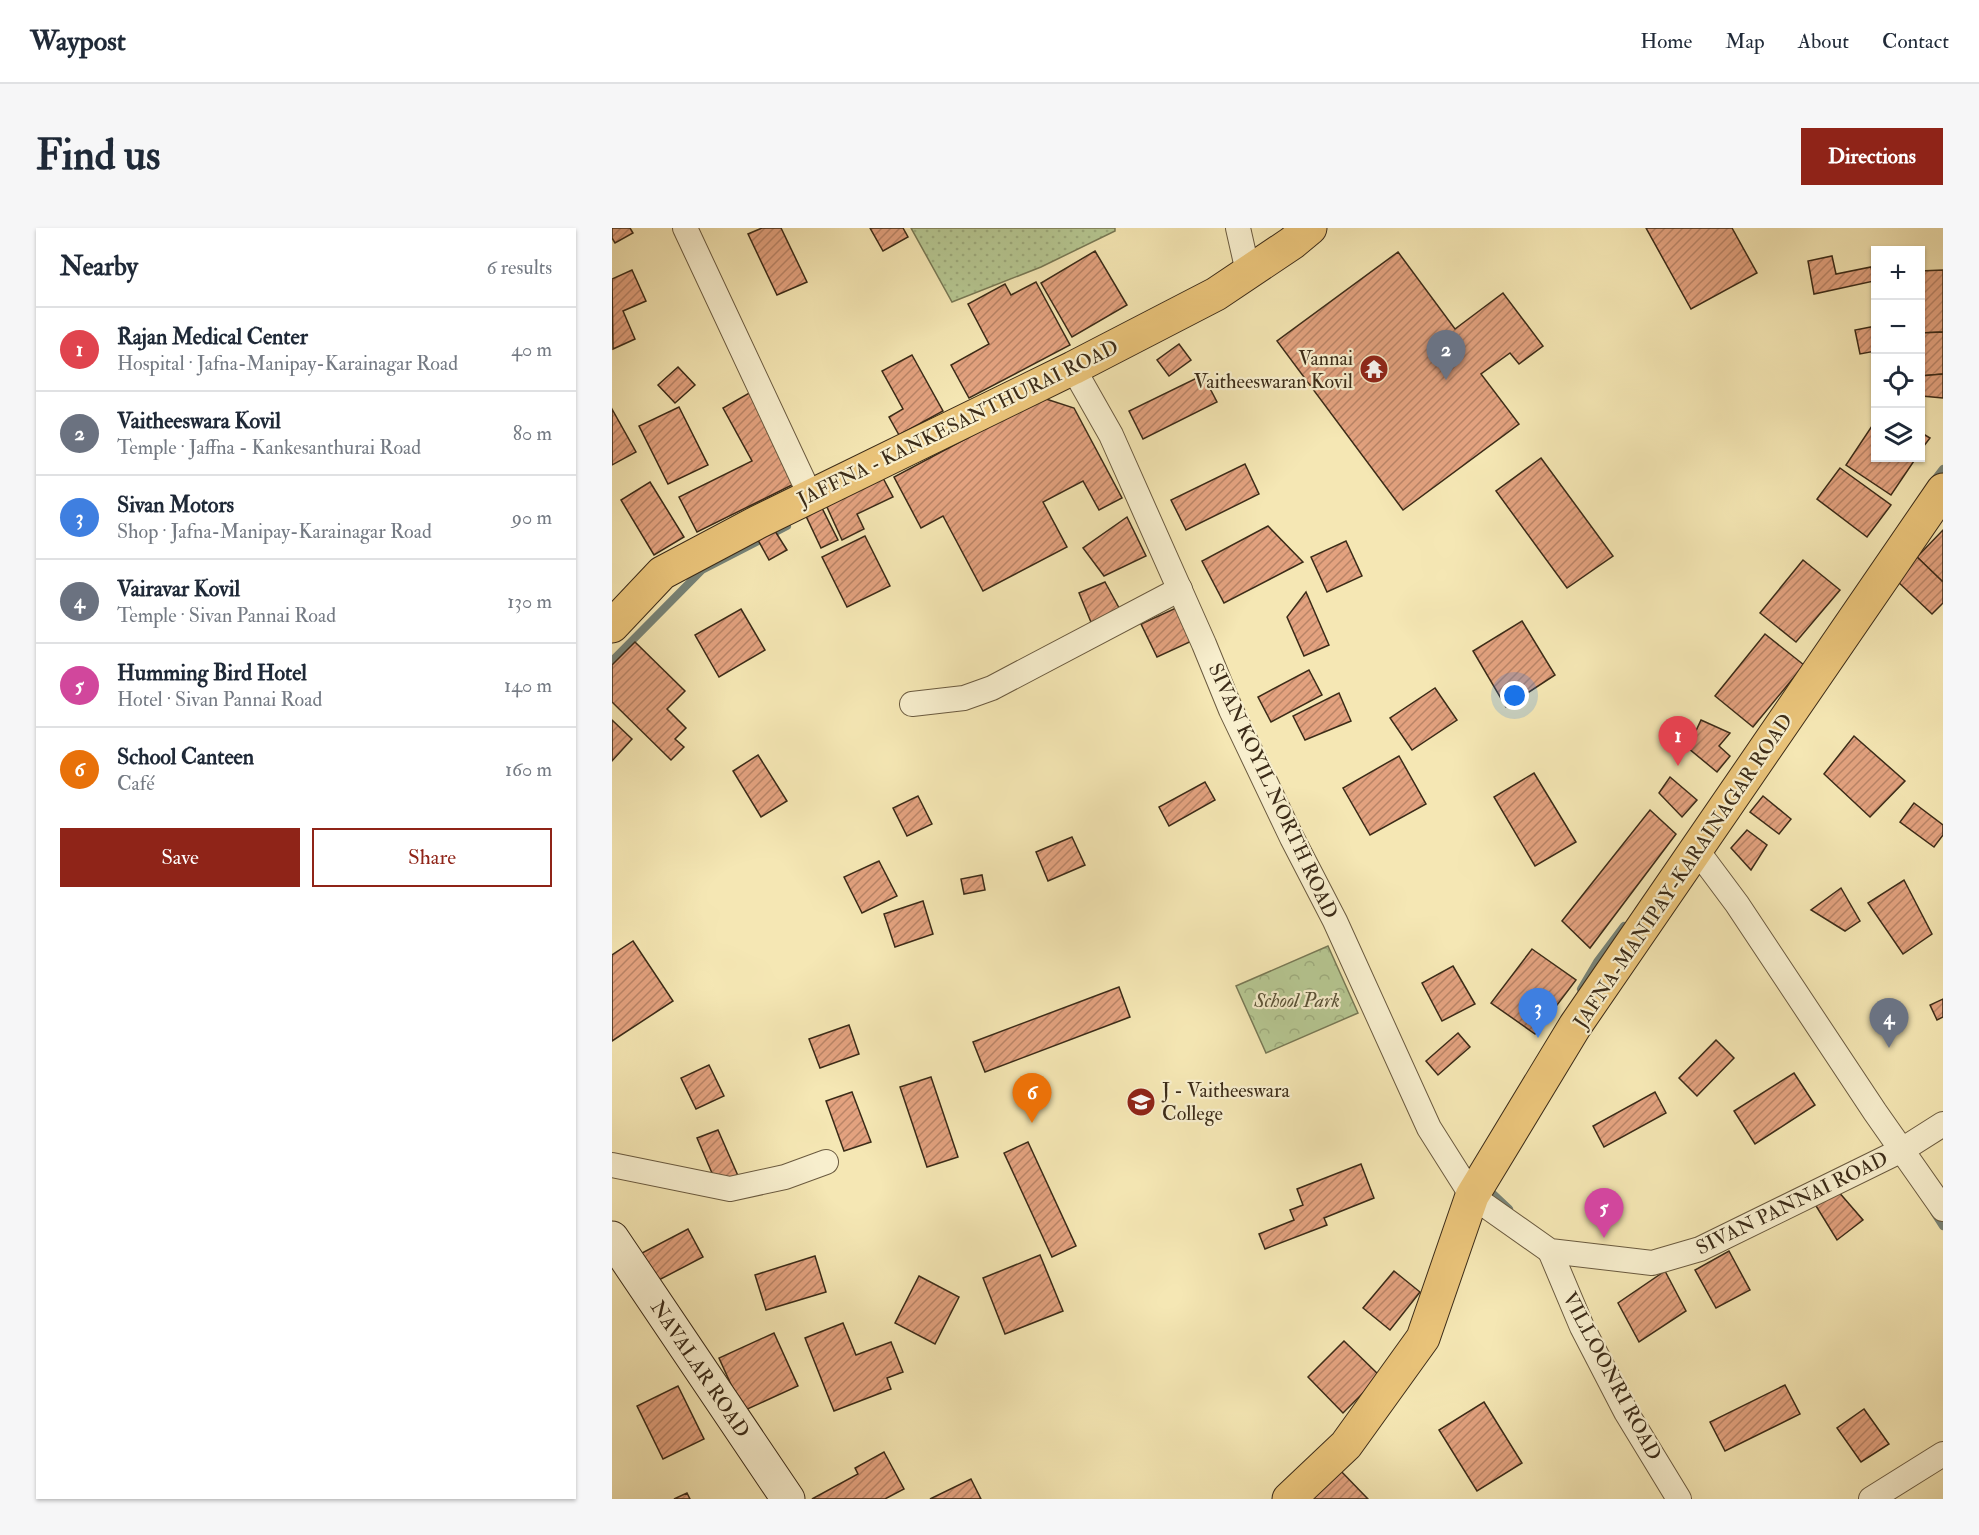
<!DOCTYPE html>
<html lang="en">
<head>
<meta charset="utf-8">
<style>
	:root { --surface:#fff; --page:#f6f6f7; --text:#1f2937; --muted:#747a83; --line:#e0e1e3; --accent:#8f2418 }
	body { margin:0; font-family:"IM FELL Double Pica",serif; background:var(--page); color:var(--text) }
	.controls { position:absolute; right:18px; top:18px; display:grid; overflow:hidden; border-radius:0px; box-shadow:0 2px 4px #0004 }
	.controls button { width:54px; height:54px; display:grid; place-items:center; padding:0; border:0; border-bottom:2px solid var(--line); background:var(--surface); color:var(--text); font:30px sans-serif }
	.you { position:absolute; left:903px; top:468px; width:21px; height:21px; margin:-15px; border:4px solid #fff; border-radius:50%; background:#1a73e8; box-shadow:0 0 0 9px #1a73e833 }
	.badge { display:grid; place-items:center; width:39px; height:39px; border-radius:50%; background:var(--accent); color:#fff; font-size:20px; font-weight:700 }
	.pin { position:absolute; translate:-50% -50px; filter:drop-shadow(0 2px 3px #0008) }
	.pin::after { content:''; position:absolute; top:32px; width:21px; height:18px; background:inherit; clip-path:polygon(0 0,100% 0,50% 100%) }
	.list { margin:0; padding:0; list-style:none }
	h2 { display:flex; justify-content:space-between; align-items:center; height:78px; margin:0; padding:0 24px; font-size:26px }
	h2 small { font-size:20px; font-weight:400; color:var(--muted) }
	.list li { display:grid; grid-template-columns:39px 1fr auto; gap:18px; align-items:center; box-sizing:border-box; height:84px; padding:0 24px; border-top:2px solid var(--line) }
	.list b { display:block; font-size:22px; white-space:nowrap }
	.list p { margin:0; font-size:20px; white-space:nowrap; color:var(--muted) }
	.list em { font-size:20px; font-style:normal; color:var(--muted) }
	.actions { display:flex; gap:12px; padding:18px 24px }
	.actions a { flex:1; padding:14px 0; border:2px solid var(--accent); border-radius:0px; text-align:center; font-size:21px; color:var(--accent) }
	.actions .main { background:var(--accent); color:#fff }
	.icon { flex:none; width:33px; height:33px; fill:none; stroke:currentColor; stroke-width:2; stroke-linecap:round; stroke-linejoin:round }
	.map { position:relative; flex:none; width:1331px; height:1271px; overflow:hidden; border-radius:0px }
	header { display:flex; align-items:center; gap:36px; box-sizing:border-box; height:84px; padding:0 30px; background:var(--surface); border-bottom:2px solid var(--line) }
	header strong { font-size:28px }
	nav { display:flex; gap:33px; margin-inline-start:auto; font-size:21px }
	.intro { display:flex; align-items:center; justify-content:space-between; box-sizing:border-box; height:144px; padding:0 36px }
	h1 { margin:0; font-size:42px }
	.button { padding:15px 27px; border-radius:0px; background:var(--accent); color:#fff; font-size:21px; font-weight:700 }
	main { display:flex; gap:36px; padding:0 36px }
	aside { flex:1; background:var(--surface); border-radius:0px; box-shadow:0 2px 4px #0004 }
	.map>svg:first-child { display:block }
	.grass { fill:url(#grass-dots); stroke:#787955; stroke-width:1.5 }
	.park { fill:url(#park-crowns); stroke:#787955; stroke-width:1.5 }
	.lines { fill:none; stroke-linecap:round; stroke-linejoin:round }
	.stream { stroke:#778377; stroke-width:8 }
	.building { fill:url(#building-hatch); stroke:#3b2b18; stroke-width:1.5 }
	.street-casing { stroke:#6a5a3f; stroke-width:26 }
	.secondary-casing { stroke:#3b2b18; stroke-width:35 }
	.primary-casing { stroke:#3b2b18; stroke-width:35 }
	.street { stroke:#f8efce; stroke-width:24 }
	.secondary { stroke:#f8efce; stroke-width:33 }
	.primary { stroke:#eac47a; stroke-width:33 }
	.labels { text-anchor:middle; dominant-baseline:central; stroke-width:4.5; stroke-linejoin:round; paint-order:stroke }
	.poi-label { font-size:20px; fill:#3b2b18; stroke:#f8efce; text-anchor:end }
	.street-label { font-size:20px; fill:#3b2b18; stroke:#f8efce }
	.park-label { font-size:20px; font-style:italic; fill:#5a5236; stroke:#f8efce }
</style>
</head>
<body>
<header>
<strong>Waypost</strong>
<nav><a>Home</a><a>Map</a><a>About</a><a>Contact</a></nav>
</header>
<div class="intro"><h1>Find us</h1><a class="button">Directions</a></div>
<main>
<aside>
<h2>Nearby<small>6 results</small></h2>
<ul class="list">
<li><span class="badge" style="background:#e0444e">1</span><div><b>Rajan Medical Center</b><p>Hospital · Jafna-Manipay-Karainagar Road</p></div><em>40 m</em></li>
<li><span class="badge" style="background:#6b7280">2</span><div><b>Vaitheeswara Kovil</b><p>Temple · Jaffna - Kankesanthurai Road</p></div><em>80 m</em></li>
<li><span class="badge" style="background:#3f7fe0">3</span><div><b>Sivan Motors</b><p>Shop · Jafna-Manipay-Karainagar Road</p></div><em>90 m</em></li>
<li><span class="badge" style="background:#6b7280">4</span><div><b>Vairavar Kovil</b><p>Temple · Sivan Pannai Road</p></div><em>130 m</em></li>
<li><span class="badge" style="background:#d1479c">5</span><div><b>Humming Bird Hotel</b><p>Hotel · Sivan Pannai Road</p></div><em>140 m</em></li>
<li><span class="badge" style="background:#e8710a">6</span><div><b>School Canteen</b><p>Café</p></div><em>160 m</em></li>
</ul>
<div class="actions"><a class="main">Save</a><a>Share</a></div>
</aside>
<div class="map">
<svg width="1331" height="1271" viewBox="0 0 1331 1271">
	<defs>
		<pattern id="grass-dots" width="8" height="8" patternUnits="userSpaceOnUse" patternTransform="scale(1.5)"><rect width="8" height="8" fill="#b6c792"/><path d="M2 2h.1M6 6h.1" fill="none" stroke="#9dab7d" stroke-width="1.8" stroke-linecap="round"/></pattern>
		<pattern id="park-crowns" width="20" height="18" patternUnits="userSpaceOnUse" patternTransform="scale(1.5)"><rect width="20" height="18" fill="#b6c792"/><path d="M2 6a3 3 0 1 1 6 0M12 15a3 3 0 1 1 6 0" fill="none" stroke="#9dab7d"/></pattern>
		<pattern id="building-hatch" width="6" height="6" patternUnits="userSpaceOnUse" patternTransform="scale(1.5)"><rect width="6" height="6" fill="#e3a27f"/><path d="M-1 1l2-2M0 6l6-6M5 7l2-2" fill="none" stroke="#b98467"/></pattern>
	</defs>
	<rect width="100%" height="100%" fill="#f5e7b4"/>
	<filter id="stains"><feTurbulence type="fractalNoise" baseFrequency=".00333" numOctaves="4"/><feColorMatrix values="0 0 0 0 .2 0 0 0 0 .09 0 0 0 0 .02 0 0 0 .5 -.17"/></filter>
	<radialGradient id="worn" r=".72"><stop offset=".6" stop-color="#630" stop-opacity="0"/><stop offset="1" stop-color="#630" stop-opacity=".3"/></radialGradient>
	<polygon class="grass" points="299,0 503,0 503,3 429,39 340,74"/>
	<polygon class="park" points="716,718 746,785 654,825 624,758"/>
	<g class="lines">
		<g class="stream">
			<polyline points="1321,254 1331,241"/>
			<polyline points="0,433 90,342 175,298"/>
			<polyline points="969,761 985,734 1012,698"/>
			<polyline points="879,957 877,959 880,965 897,981"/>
			<polyline points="1322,984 1331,998"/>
		</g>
	</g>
	<g class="building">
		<polygon points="0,0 18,0 21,5 3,15 0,10"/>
		<polygon points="150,0 169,0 195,54 165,67 136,6"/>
		<polygon points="258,0 291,0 296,9 271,23"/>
		<polygon points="1034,0 1120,0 1145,45 1079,81"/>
		<polygon points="483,23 515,77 460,109 429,55"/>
		<polygon points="786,24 843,101 891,65 931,118 907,136 898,125 869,146 907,196 791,282 665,113"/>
		<polygon points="1220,28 1224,46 1259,39 1262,53 1202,66 1196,33"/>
		<polygon points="20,42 34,73 11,83 23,111 1,121 0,51"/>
		<polygon points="1331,42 1331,104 1308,105 1308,43"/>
		<polygon points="424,54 458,117 357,170 339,137 377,116 356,76 393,56 399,67"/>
		<polygon points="1264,98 1264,123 1248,126 1243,102"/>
		<polygon points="1331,104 1331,146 1308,148 1308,105"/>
		<polygon points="567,116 579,132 557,148 545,132"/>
		<polygon points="300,127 331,183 287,207 277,189 291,181 270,143"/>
		<polygon points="66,139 83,157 63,175 46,157"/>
		<polygon points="1331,146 1331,170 1310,168 1308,148"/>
		<polygon points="591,147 605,174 531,211 517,183"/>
		<polygon points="139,164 184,255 85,304 67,269 140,233 111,180"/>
		<polygon points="431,170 462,180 510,270 487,282 471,253 431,274 455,319 371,363 331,288 309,300 282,249"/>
		<polygon points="67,179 96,237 56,256 27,198"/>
		<polygon points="0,181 24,224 0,237"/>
		<polygon points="1264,192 1264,230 1304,230 1279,267 1234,237"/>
		<polygon points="1308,204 1318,210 1308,223"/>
		<polygon points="929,230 1001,328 955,360 884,263"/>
		<polygon points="633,236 647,266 574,302 559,272"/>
		<polygon points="1228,240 1279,277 1255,309 1205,271"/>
		<polygon points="271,250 281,269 245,286 252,301 230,312 214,277"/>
		<polygon points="38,254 72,309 42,327 9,272"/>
		<polygon points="209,278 226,312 209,320 193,286"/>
		<polygon points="515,289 534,328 492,348 471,320"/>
		<polygon points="656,298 691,334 612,375 590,333"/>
		<polygon points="1331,302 1331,354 1305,329"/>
		<polygon points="163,303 175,322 157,332 146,312"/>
		<polygon points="253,308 278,358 235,379 210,329"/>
		<polygon points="734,313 750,348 715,364 699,329"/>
		<polygon points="1305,329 1331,354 1331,375 1320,386 1284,352"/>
		<polygon points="1191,332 1228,362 1184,414 1148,385"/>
		<polygon points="493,354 511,387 481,399 467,365"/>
		<polygon points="694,364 717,417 692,428 675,389"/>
		<polygon points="564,380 580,413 545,429 529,396"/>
		<polygon points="129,381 153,422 107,449 83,407"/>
		<polygon points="910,393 943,447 894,479 861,423"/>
		<polygon points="1153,406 1192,437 1141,499 1103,468"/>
		<polygon points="23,414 73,463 55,481 74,500 63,511 72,519 59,532 0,474 0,437"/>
		<polygon points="697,442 710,467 659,494 646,469"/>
		<polygon points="823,460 845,492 800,522 778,490"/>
		<polygon points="727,465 739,493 693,512 681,488"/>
		<polygon points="0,492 20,511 0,533"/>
		<polygon points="1089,492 1118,505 1107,518 1118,528 1105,544 1076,520"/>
		<polygon points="1242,508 1293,553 1258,589 1212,546"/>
		<polygon points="146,527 175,573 149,589 121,543"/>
		<polygon points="787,528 814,576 758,607 731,560"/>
		<polygon points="922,545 964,614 923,638 882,569"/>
		<polygon points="1058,549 1085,572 1070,589 1047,565"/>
		<polygon points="593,554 603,572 557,598 547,579"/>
		<polygon points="306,568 320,596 295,608 281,580"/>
		<polygon points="1151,568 1179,591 1167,606 1138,584"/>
		<polygon points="1302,575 1331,597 1331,607 1322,619 1288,594"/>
		<polygon points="1038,582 1064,606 978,720 950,693"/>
		<polygon points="1135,602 1155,617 1139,642 1119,620"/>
		<polygon points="460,609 473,637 436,653 424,624"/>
		<polygon points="267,633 285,668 250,685 232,649"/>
		<polygon points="370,647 373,662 352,666 349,651"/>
		<polygon points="1292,652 1320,706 1291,726 1256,675"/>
		<polygon points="1229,660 1248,693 1233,703 1199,682"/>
		<polygon points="311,673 321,706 283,719 272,686"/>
		<polygon points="21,713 61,773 0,813 0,727"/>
		<polygon points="920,721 964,752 923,806 879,775"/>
		<polygon points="841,738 863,776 830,793 810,755"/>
		<polygon points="507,759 518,789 373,844 361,814"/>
		<polygon points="1331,771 1331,789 1325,792 1318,777"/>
		<polygon points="237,797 247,826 208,840 197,811"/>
		<polygon points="846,805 858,819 826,847 814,833"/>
		<polygon points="1104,812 1122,830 1085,868 1067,850"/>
		<polygon points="97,837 112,868 84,881 69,850"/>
		<polygon points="1182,845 1203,877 1143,916 1122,883"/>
		<polygon points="319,849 346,929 315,939 288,859"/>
		<polygon points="240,864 259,914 232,923 214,873"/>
		<polygon points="1043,864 1054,885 992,919 981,898"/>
		<polygon points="106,902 127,950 106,959 85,910"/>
		<polygon points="416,914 464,1018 440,1029 392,925"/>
		<polygon points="749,936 762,970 712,990 715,997 653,1021 647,1006 682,992 678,982 691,977 685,961"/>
		<polygon points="1225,962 1251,992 1225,1012 1201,973"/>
		<polygon points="76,1001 91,1029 43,1054 28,1026"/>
		<polygon points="1117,1023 1138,1062 1104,1080 1083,1042"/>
		<polygon points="428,1027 451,1083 393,1106 371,1050"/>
		<polygon points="203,1028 214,1064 154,1082 143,1047"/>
		<polygon points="782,1043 808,1064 778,1102 751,1080"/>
		<polygon points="1053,1043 1074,1083 1027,1114 1006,1075"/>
		<polygon points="307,1048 347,1069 323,1116 283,1095"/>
		<polygon points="231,1095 244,1127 279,1114 291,1144 275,1150 279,1161 222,1183 193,1110"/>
		<polygon points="162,1105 186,1158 131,1183 107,1130"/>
		<polygon points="732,1113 768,1148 731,1185 696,1149"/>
		<polygon points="1173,1157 1188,1186 1113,1223 1098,1194"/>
		<polygon points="66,1158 92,1211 51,1231 25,1178"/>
		<polygon points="872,1174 910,1235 865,1263 827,1202"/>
		<polygon points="1252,1181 1277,1216 1249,1234 1225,1200"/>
		<polygon points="272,1224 292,1261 273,1271 200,1271 246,1246 243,1240"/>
		<polygon points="724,1238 756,1271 690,1271"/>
		<polygon points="359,1251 369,1271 318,1271"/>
		<polygon points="75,1265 78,1271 62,1271"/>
	</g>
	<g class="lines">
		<g class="street-casing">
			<g id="street">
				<polyline points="73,0 199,269"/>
				<polyline points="626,0 636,44"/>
				<polyline points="461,140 499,207 592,416 619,482 680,610 723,693 817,900 860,968 938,1023 1040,1035 1088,1021 1290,922 1331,896"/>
				<polyline points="300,476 352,470 380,460 568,361"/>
				<polyline points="1084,621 1125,676 1263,884 1331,981"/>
				<polyline points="0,937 118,961 173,949 214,934"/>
				<polyline points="938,1023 970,1099 1014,1184 1067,1271"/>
				<polyline points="1259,1271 1331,1226"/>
			</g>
		</g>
		<g class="secondary-casing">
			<polyline id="secondary" points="0,1010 176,1271"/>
		</g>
		<g class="primary-casing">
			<g id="primary">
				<polyline points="0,398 50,345 146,294 461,140 604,66 680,15 698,0"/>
				<polyline points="677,1271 734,1217 811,1110 860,968 963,798 1331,262"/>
			</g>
		</g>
		<use href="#street" class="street"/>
		<use href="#secondary" class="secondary"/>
		<use href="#primary" class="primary"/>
	</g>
	<defs>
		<g id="temple-disc" transform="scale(1.5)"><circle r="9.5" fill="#8f2418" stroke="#f8efce"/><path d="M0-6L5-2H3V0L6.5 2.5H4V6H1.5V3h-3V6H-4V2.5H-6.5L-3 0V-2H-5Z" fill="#fff"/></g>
		<g id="school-disc" transform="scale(1.5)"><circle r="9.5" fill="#8f2418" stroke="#f8efce"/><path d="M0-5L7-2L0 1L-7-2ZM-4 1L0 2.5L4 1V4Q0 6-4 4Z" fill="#fff"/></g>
	</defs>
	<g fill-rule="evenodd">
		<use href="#temple-disc" x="762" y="141"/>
		<use href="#school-disc" x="529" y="874"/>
	</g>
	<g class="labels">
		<g class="poi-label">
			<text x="741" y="130">Vannai<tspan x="741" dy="23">Vaitheeswaran Kovil</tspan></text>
			<text x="550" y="862" text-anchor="start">J - Vaitheeswara<tspan x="550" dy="23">College</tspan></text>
		</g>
		<g class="street-label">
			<text transform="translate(346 195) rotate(-26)">JAFFNA - KANKESANTHURAI ROAD</text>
			<text transform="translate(661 563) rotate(65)">SIVAN KOYIL NORTH ROAD</text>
			<text transform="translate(1071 643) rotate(-56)">JAFNA-MANIPAY-KARAINAGAR ROAD</text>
			<text transform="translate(1180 975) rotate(-26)">SIVAN PANNAI ROAD</text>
			<text transform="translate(88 1141) rotate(56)">NAVALAR ROAD</text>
			<text transform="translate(1000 1148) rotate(62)">VILLOONRI ROAD</text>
		</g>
		<g class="park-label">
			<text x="685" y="772">School Park</text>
		</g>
	</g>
	<rect width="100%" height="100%" filter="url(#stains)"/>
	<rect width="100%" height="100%" fill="url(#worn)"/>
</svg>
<div class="controls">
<button>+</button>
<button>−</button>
<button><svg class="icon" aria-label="locate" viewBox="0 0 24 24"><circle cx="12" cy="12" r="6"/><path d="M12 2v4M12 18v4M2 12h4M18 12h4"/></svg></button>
<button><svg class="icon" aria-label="layers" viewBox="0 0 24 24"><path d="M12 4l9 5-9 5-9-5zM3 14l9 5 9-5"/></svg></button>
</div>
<div class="you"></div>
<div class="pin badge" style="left:1066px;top:538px;background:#e0444e">1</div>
<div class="pin badge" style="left:834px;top:152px;background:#6b7280">2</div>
<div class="pin badge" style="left:926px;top:810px;background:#3f7fe0">3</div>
<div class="pin badge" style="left:1277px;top:820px;background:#6b7280">4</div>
<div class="pin badge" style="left:992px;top:1010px;background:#d1479c">5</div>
<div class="pin badge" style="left:420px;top:895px;background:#e8710a">6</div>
</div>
</main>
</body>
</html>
